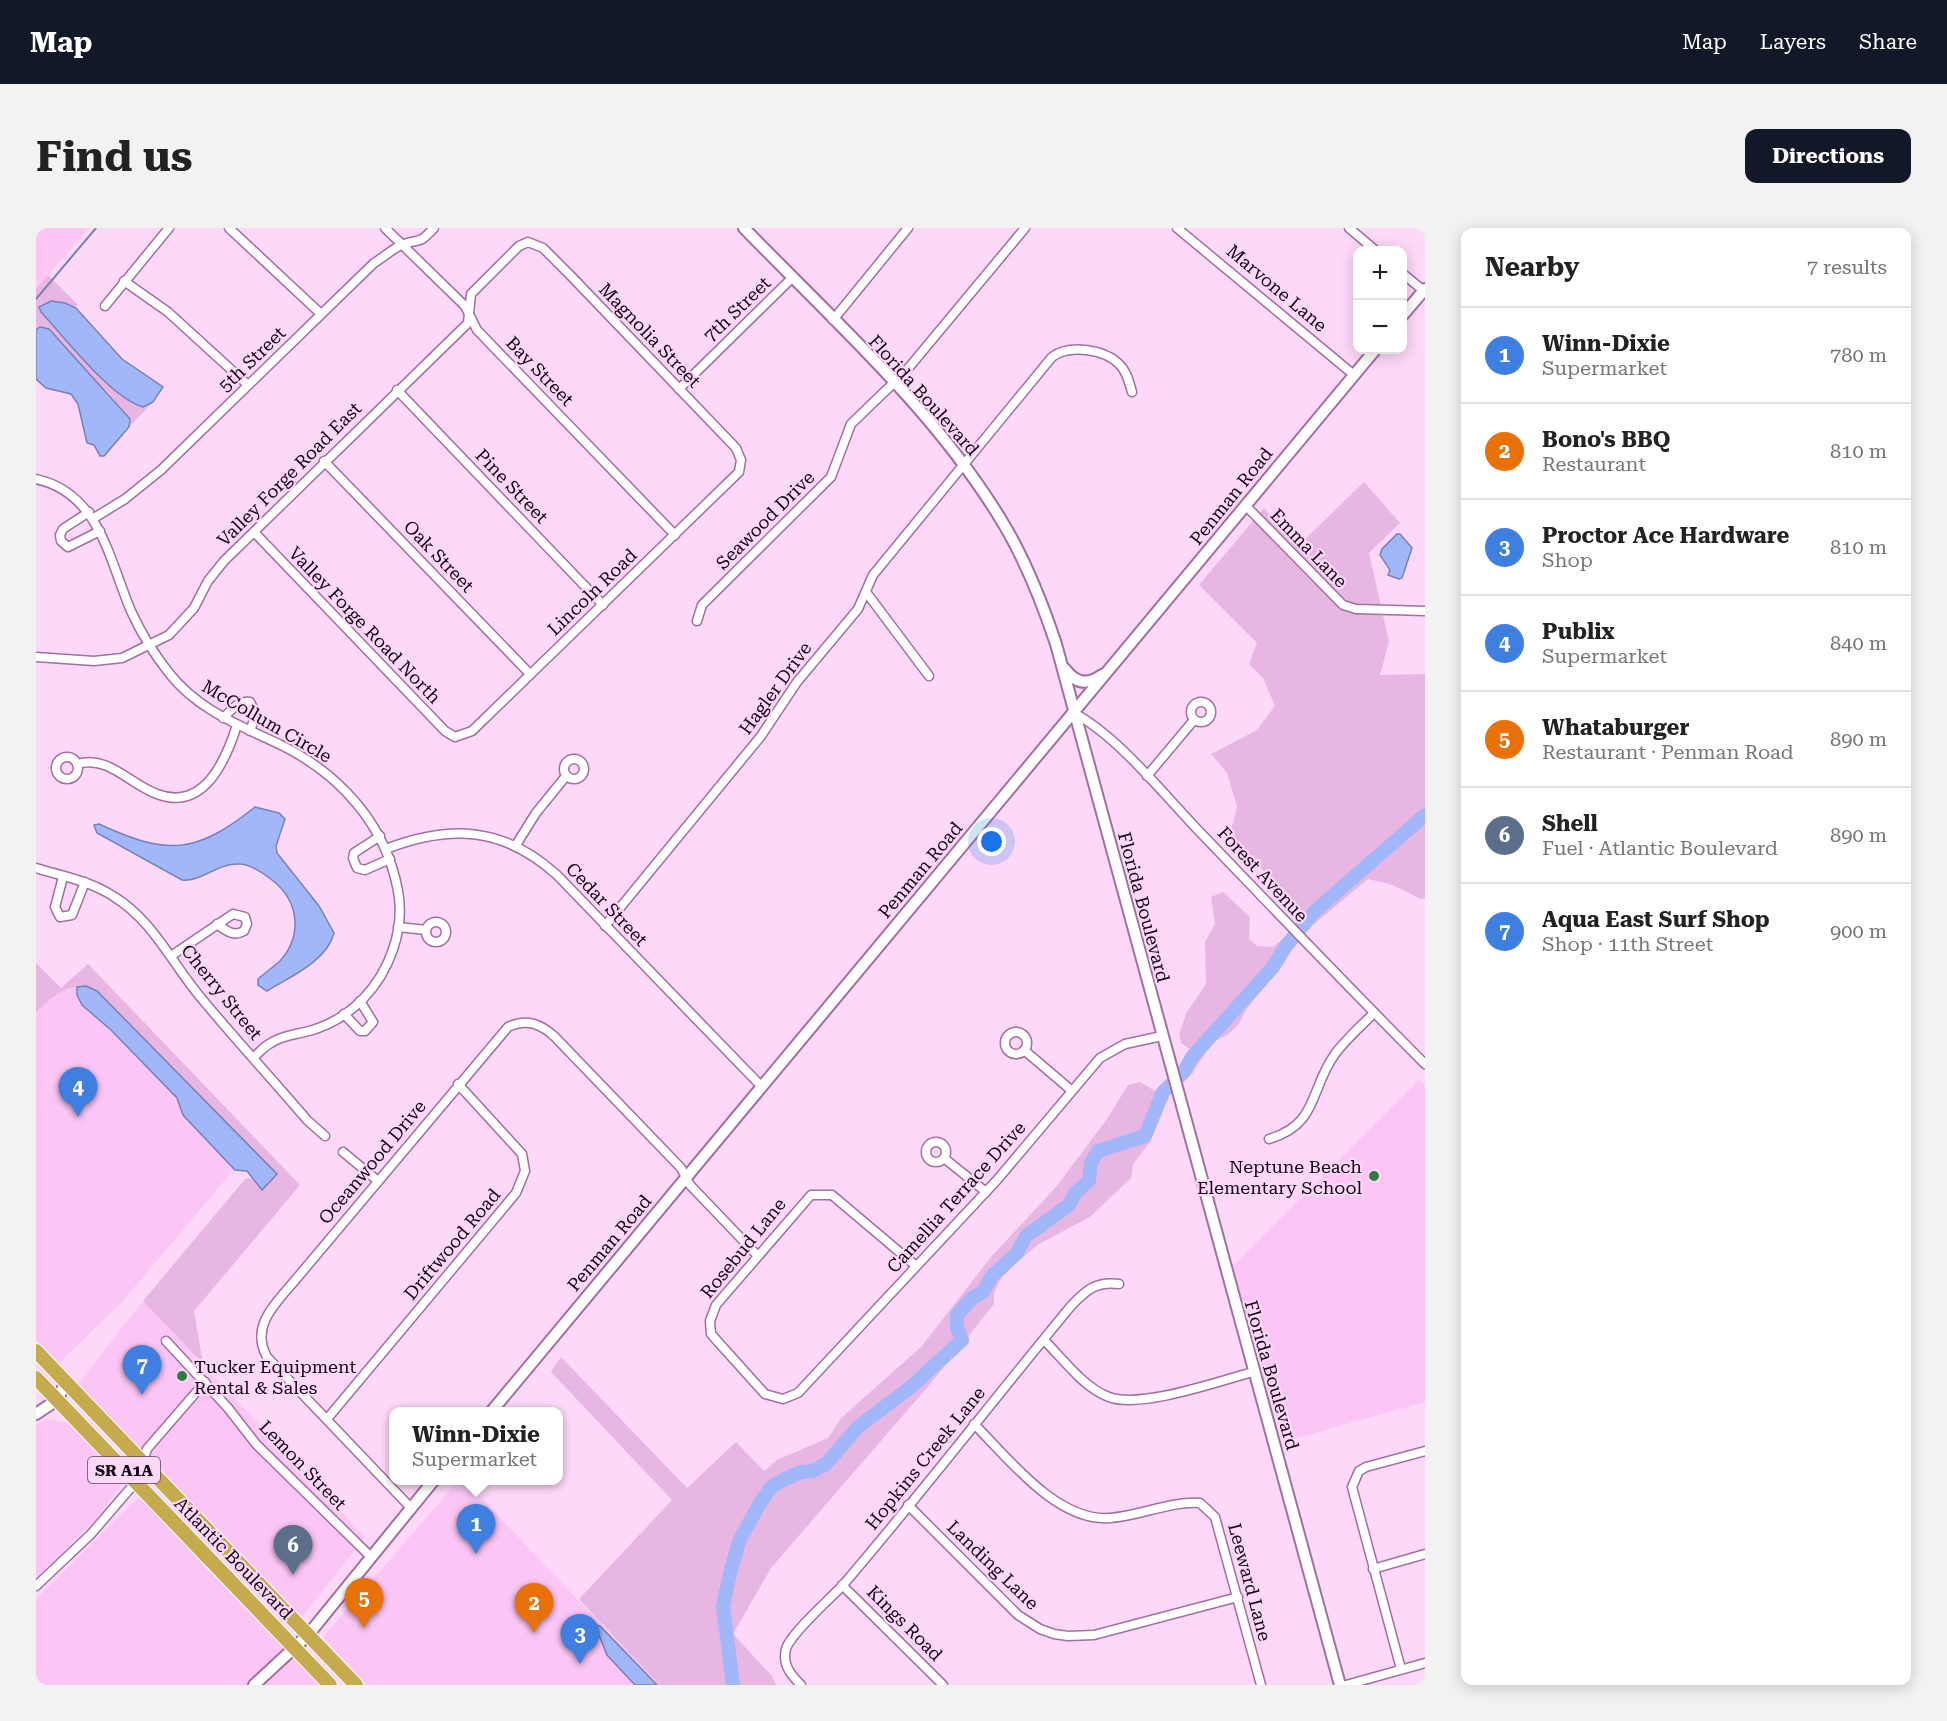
<!DOCTYPE html>
<html lang="en">
<head>
<meta charset="utf-8">
<style>
	:root { --surface:#fff; --page:#f2f2f2; --text:#222; --muted:#767676; --line:#e0e0e0; --accent:#111827 }
	body { margin:0; font-family:"Roboto Serif",serif; background:var(--page); color:var(--text) }
	.controls { position:absolute; right:18px; top:18px; display:grid; overflow:hidden; border-radius:12px; box-shadow:0 3px 15px #0003 }
	.controls button { width:54px; height:54px; display:grid; place-items:center; padding:0; border:0; border-bottom:2px solid var(--line); background:var(--surface); color:var(--text); font:30px sans-serif }
	.you { position:absolute; left:956px; top:614px; width:21px; height:21px; margin:-15px; border:4px solid #fff; border-radius:50%; background:#1a73e8; box-shadow:0 0 0 9px #1a73e833 }
	.badge { display:grid; place-items:center; width:39px; height:39px; border-radius:50%; background:var(--accent); color:#fff; font-size:20px; font-weight:700 }
	.pin { position:absolute; translate:-50% -50px; filter:drop-shadow(0 2px 3px #0008) }
	.pin::after { content:''; position:absolute; top:32px; width:21px; height:18px; background:inherit; clip-path:polygon(0 0,100% 0,50% 100%) }
	.popup { position:absolute; left:353px; top:1179px; width:174px; height:78px; box-sizing:border-box; display:grid; place-content:center; border-radius:12px; background:var(--surface); filter:drop-shadow(0 2px 4px #0005); font-size:20px; white-space:nowrap; color:var(--muted) }
	.popup b { font-size:22px; color:var(--text) }
	.popup::after { content:''; position:absolute; left:50%; top:100%; margin-left:-12px; border:12px solid transparent; border-top-color:var(--surface) }
	.list { margin:0; padding:0; list-style:none }
	h2 { display:flex; justify-content:space-between; align-items:center; height:78px; margin:0; padding:0 24px; font-size:26px }
	h2 small { font-size:20px; font-weight:400; color:var(--muted) }
	.list li { display:grid; grid-template-columns:39px 1fr auto; gap:18px; align-items:center; box-sizing:border-box; height:96px; padding:0 24px; border-top:2px solid var(--line) }
	.list b { display:block; font-size:22px; white-space:nowrap }
	.list p { margin:0; font-size:20px; white-space:nowrap; color:var(--muted) }
	.list em { font-size:20px; font-style:normal; color:var(--muted) }
	.map { position:relative; flex:none; width:1389px; height:1457px; overflow:hidden; border-radius:12px }
	header { display:flex; align-items:center; gap:36px; box-sizing:border-box; height:84px; padding:0 30px; background:var(--accent); color:#fff }
	header strong { font-size:28px }
	nav { display:flex; gap:33px; margin-inline-start:auto; font-size:21px }
	.intro { display:flex; align-items:center; justify-content:space-between; box-sizing:border-box; height:144px; padding:0 36px }
	h1 { margin:0; font-size:42px }
	.button { padding:15px 27px; border-radius:12px; background:var(--accent); color:#fff; font-size:21px; font-weight:700 }
	main { display:flex; gap:36px; padding:0 36px }
	aside { flex:1; background:var(--surface); border-radius:12px; box-shadow:0 3px 15px #0003 }
	.map>svg:first-child { display:block }
	.built { fill:#fbc6f5 }
	.green { fill:#e8b6e3 }
	.water { fill:#a1b7fa; stroke:#7781b5; stroke-width:1.5 }
	.lines { fill:none; stroke-linecap:round; stroke-linejoin:round }
	.stream { stroke:#7781b5; stroke-width:2 }
	.river { stroke:#a1b7fa; stroke-width:14 }
	.minor-casing { stroke:#a46e9f; stroke-width:11 }
	.tertiary-casing { stroke:#a46e9f; stroke-width:14 }
	.trunk-casing { stroke:#fff; stroke-width:16 }
	.minor { stroke:#fff; stroke-width:8 }
	.tertiary { stroke:#fff; stroke-width:10 }
	.trunk { stroke:#c6aa4e; stroke-width:14 }
	.poi-dot { fill:#327945; stroke:#fdd8f8; stroke-width:2 }
	.labels { text-anchor:middle; dominant-baseline:central; stroke-width:4.5; stroke-linejoin:round; paint-order:stroke }
	.shield { fill:#fdd8f8; stroke:#5b4459; stroke-width:1.5 }
	.shield-label { font-size:16px; font-weight:bold; fill:#160415 }
	.street-label { font-size:18px; fill:#160415; stroke:#fdd8f8 }
	.poi-label { font-size:18px; fill:#160415; stroke:#fdd8f8; text-anchor:end }
</style>
</head>
<body>
<header>
<strong>Map</strong>
<nav><a>Map</a><a>Layers</a><a>Share</a></nav>
</header>
<div class="intro"><h1>Find us</h1><a class="button">Directions</a></div>
<main>
<div class="map">
<svg width="1389" height="1457" viewBox="0 0 1389 1457">
	<rect width="100%" height="100%" fill="#fdd8f8"/>
	<g class="built">
		<polygon points="0,0 53,0 0,61"/>
		<polygon points="0,736 25,760 52,736 222,913 86,1074 23,1135 0,1112"/>
		<polygon points="1383,852 1389,858 1389,1174 1247,1214 1197,1038"/>
		<polygon points="107,1073 329,1309 266,1389 42,1156"/>
		<polygon points="12,1191 33,1195 88,1253 57,1294 0,1349 0,1196"/>
		<polygon points="422,1253 429,1253 623,1457 331,1457 287,1409"/>
		<polygon points="103,1269 171,1341 284,1457 0,1457 0,1371"/>
	</g>
	<g class="green">
		<path d="M12 47 41 76 40 80 29 75 5 84C29 110 75 170 107 179L117 174 93 199 94 191 70 162 65 161 55 147 13 101 4 99 0 102V61Z"/>
		<polygon points="1328,254 1364,295 1333,325 1353,414 1344,447 1389,446 1389,670 1385,671 1354,656 1332,651 1272,701 1261,690 1260,678 1194,607 1201,578 1191,545 1175,526 1221,502 1239,478 1227,450 1213,436 1221,415 1163,357 1228,280 1261,319"/>
		<polygon points="1187,664 1214,689 1213,711 1221,718 1237,719 1250,708 1259,718 1246,730 1245,739 1210,782 1203,796 1190,808 1177,813 1156,846 1147,853 1144,838 1155,822 1145,815 1143,806 1151,784 1170,756 1169,714 1179,696 1175,669"/>
		<path d="M0 735 25 760 52 736 264 957 158 1083 167 1136 107 1073 209 951 217 950 226 962 241 946 61 763C35 751 19 766 0 784Z"/>
		<polygon points="1104,854 1119,863 1129,854 1133,871 1125,879 1114,914 1097,936 1095,950 1054,989 1003,1016 982,1033 965,1050 958,1065 958,1076 895,1155 735,1340 697,1406 736,1448 740,1457 623,1457 543,1371 636,1272 515,1144 525,1129 651,1260 700,1214 728,1243 741,1232 792,1210 805,1190 885,1119 955,1029 1020,959 1071,891 1092,857"/>
	</g>
	<g class="water">
		<path d="M15 73 29 75 40 80 86 131 127 159 117 174 107 179C75 170 29 110 5 84L3 79Z"/>
		<polygon points="4,99 13,101 94,191 93,199 68,228 64,228 58,217 51,215 42,176 35,166 10,160 0,151 0,102"/>
		<polygon points="1361,306 1364,306 1376,320 1366,350 1363,351 1352,347 1354,342 1344,327 1346,321"/>
		<path d="M219 579 243 585 249 591 240 618 241 625 283 678 298 705C291 733 254 749 231 763L222 757V751C229 745 237 739 244 733 267 707 263 673 236 652 227 645 214 636 203 636 182 635 165 654 146 652L61 605 58 597 63 596C132 628 160 626 219 579Z"/>
		<polygon points="50,758 61,763 241,946 226,962 211,943 199,942 147,887 141,870 75,802 46,777 41,767 41,759"/>
		<polygon points="559,1397 564,1398 621,1457 599,1457 571,1427"/>
	</g>
	<g class="lines">
		<polyline class="stream" points="0,71 60,0"/>
		<polyline class="river" points="697,1457 687,1378 695,1341 704,1311 726,1272 735,1259 747,1252 765,1244 777,1243 790,1236 822,1199 876,1158 926,1112 921,1100 921,1087 936,1070 947,1064 956,1048 981,1025 990,1008 1033,977 1040,964 1053,953 1055,935 1062,923 1109,908 1127,864 1147,845 1156,829 1237,739 1250,718 1279,683 1389,587"/>
		<g class="minor-casing">
			<g id="minor">
				<polyline points="193,0 285,86"/>
				<polyline points="349,0 429,78 441,102 639,307"/>
				<polyline points="1141,0 1318,147"/>
				<polyline points="1313,0 1339,22"/>
				<polyline points="1366,45 1388,63"/>
				<polyline points="88,53 132,84 212,157"/>
				<polyline points="69,78 133,0"/>
				<polyline points="797,92 872,0"/>
				<polyline points="643,161 756,50"/>
				<polyline points="361,162 567,377"/>
				<polyline points="288,233 494,446"/>
				<path d="M0 251C64 265 73 332 95 383 105 405 118 426 133 445 162 482 203 497 245 517 304 546 350 597 362 663 369 701 354 743 327 771 311 787 291 799 269 804 257 807 245 808 235 815 228 818 223 825 218 829"/>
				<polyline points="1209,277 1307,377 1320,381 1389,383"/>
				<polyline points="53,284 27,301 24,307 25,313 32,319 64,303"/>
				<path d="M58 290 89 271 125 242 338 35C347 30 358 19 368 16 386 10 382 17 398 0"/>
				<polyline points="830,364 893,448"/>
				<polyline points="661,393 666,377 795,249 815,196 870,143 989,0"/>
				<polyline points="0,429 58,433 86,430 133,407 158,380 172,353 188,333 428,99 432,95 435,66 483,18 492,14 507,20 535,48 700,220 705,232 703,244 436,503 419,509 409,503 218,304"/>
				<circle cx="1165" cy="484" r="10"/>
				<path d="M1038 485C1081 508 1125 563 1160 600 1236 679 1311 758 1389 836"/>
				<path d="M187 490C195 483 202 472 214 474L220 486 214 503"/>
				<circle cx="31" cy="540" r="11"/>
				<circle cx="538" cy="541" r="10"/>
				<path d="M41 536C73 527 93 556 121 566 168 584 190 532 201 497"/>
				<polyline points="1111,548 1158,492"/>
				<polyline points="344,608 318,625 317,630 321,640 329,642 354,631"/>
				<polyline points="480,617 500,585 530,548"/>
				<path d="M350 621C415 596 468 599 521 647L726 859"/>
				<path d="M0 640C26 648 54 653 77 668 118 693 136 736 166 771 200 812 236 851 271 892L289 908"/>
				<polyline points="27,649 19,679 24,689 36,687 49,654"/>
				<circle cx="400" cy="704" r="10"/>
				<path d="M569 698 725 508 761 454 822 381 837 347 1016 129C1033 116 1069 121 1084 137 1091 144 1093 154 1096 164"/>
				<polyline points="362,699 390,702"/>
				<path d="M135 728 197 686 209 689 211 696 208 703C197 709 191 703 181 696"/>
				<polyline points="308,786 324,803 329,803 337,794 324,773"/>
				<circle cx="980" cy="815" r="11"/>
				<polyline points="988,822 1035,862"/>
				<path d="M1233 911C1283 896 1273 862 1299 826 1310 811 1325 798 1338 785"/>
				<circle cx="900" cy="924" r="10"/>
				<polyline points="307,924 342,953"/>
				<polyline points="908,930 950,964"/>
				<polyline points="880,1038 796,967 775,967 680,1077 674,1093 675,1106 729,1166 747,1171 762,1165 961,952 1064,830 1089,816 1126,808"/>
				<path d="M1008 1112C1027 1131 1048 1160 1073 1169 1105 1181 1183 1153 1217 1144"/>
				<polyline points="130,1113 192,1180 220,1216 335,1329"/>
				<polyline points="291,1191 480,965 489,943 486,926 422,856"/>
				<path d="M938 1196C973 1231 1021 1294 1074 1290 1105 1288 1133 1273 1164 1275L1179 1289 1225 1457"/>
				<polyline points="872,1277 982,1387 1004,1401 1018,1406 1032,1408 1058,1407 1202,1369"/>
				<path d="M375 1280 231 1129C213 1097 242 1073 261 1050L472 799C491 790 505 796 519 809L645 940 654 957 721 1027"/>
				<polyline points="1337,1341 1389,1326"/>
				<polyline points="806,1357 907,1457"/>
				<polyline points="0,1358 55,1306 86,1270 100,1254 111,1221 169,1154"/>
				<polyline points="1365,1441 1316,1259 1323,1243 1330,1239 1389,1223"/>
				<path d="M765 1457C755 1447 746 1437 750 1421 754 1406 794 1371 807 1357 885 1266 958 1171 1035 1078 1050 1062 1060 1053 1083 1056"/>
				<polyline points="1310,1457 1389,1435"/>
			</g>
		</g>
		<g class="tertiary-casing">
			<g id="tertiary">
				<path d="M708 0C798 93 900 183 967 295 990 333 1006 374 1020 416L1304 1457"/>
				<polyline points="1366,88 1389,61"/>
				<path d="M1029 441C1040 456 1052 457 1066 447"/>
				<polyline points="455,1184 1339,122"/>
				<polyline points="0,1186 21,1172 30,1154"/>
				<polyline points="218,1457 272,1407 398,1252"/>
			</g>
		</g>
		<g class="trunk-casing">
			<g id="trunk">
				<polyline points="0,1123 320,1457"/>
				<polyline points="0,1150 294,1457"/>
			</g>
		</g>
		<use href="#minor" class="minor"/>
		<use href="#tertiary" class="tertiary"/>
		<use href="#trunk" class="trunk"/>
	</g>
	<g class="poi-dot">
		<circle cx="1338" cy="948" r="6"/>
		<circle cx="146" cy="1148" r="6"/>
	</g>
	<g class="labels">
		<rect class="shield" x="52" y="1229" width="72" height="26" rx="4.5"/>
		<g class="shield-label">
			<text x="88" y="1242">SR A1A</text>
		</g>
		<g class="street-label">
			<text transform="translate(1241 60) rotate(40)">Marvone Lane</text>
			<text transform="translate(701 81) rotate(-44)">7th Street</text>
			<text transform="translate(614 107) rotate(46)">Magnolia Street</text>
			<text transform="translate(216 131) rotate(-44)">5th Street</text>
			<text transform="translate(504 143) rotate(46)">Bay Street</text>
			<text transform="translate(888 167) rotate(48)">Florida Boulevard</text>
			<text transform="translate(253 246) rotate(-45)">Valley Forge Road East</text>
			<text transform="translate(476 258) rotate(46)">Pine Street</text>
			<text transform="translate(1195 268) rotate(-51)">Penman Road</text>
			<text transform="translate(729 292) rotate(-45)">Seawood Drive</text>
			<text transform="translate(1273 320) rotate(46)">Emma Lane</text>
			<text transform="translate(403 328) rotate(46)">Oak Street</text>
			<text transform="translate(556 364) rotate(-44)">Lincoln Road</text>
			<text transform="translate(329 397) rotate(46)">Valley Forge Road North</text>
			<text transform="translate(739 460) rotate(-54)">Hagler Drive</text>
			<text transform="translate(231 493) rotate(30)">McCollum Circle</text>
			<text transform="translate(884 642) rotate(-50)">Penman Road</text>
			<text transform="translate(1227 646) rotate(47)">Forest Avenue</text>
			<text transform="translate(571 676) rotate(46)">Cedar Street</text>
			<text transform="translate(1108 679) rotate(75)">Florida Boulevard</text>
			<text transform="translate(186 764) rotate(51)">Cherry Street</text>
			<text transform="translate(336 934) rotate(-50)">Oceanwood Drive</text>
			<text transform="translate(920 969) rotate(-48)">Camellia Terrace Drive</text>
			<text transform="translate(573 1015) rotate(-50)">Penman Road</text>
			<text transform="translate(416 1016) rotate(-50)">Driftwood Road</text>
			<text transform="translate(707 1020) rotate(-51)">Rosebud Lane</text>
			<text transform="translate(1236 1147) rotate(74)">Florida Boulevard</text>
			<text transform="translate(889 1230) rotate(-51)">Hopkins Creek Lane</text>
			<text transform="translate(267 1237) rotate(46)">Lemon Street</text>
			<text transform="translate(198 1330) rotate(46)">Atlantic Boulevard</text>
			<text transform="translate(957 1337) rotate(44)">Landing Lane</text>
			<text transform="translate(1214 1354) rotate(75)">Leeward Lane</text>
			<text transform="translate(869 1395) rotate(45)">Kings Road</text>
		</g>
		<g class="poi-label">
			<text x="1326" y="938">Neptune Beach<tspan x="1326" dy="21">Elementary School</tspan></text>
			<text x="158" y="1138" text-anchor="start">Tucker Equipment<tspan x="158" dy="21">Rental &amp; Sales</tspan></text>
		</g>
	</g>
</svg>
<div class="controls">
<button>+</button>
<button>−</button>
</div>
<div class="you"></div>
<div class="pin badge" style="left:440px;top:1326px;background:#3f7fe0">1</div>
<div class="popup"><b>Winn-Dixie</b>Supermarket</div>
<div class="pin badge" style="left:498px;top:1405px;background:#e8710a">2</div>
<div class="pin badge" style="left:544px;top:1436px;background:#3f7fe0">3</div>
<div class="pin badge" style="left:42px;top:889px;background:#3f7fe0">4</div>
<div class="pin badge" style="left:328px;top:1400px;background:#e8710a">5</div>
<div class="pin badge" style="left:257px;top:1347px;background:#5c6f8a">6</div>
<div class="pin badge" style="left:106px;top:1167px;background:#3f7fe0">7</div>
</div>
<aside>
<h2>Nearby<small>7 results</small></h2>
<ul class="list">
<li><span class="badge" style="background:#3f7fe0">1</span><div><b>Winn-Dixie</b><p>Supermarket</p></div><em>780 m</em></li>
<li><span class="badge" style="background:#e8710a">2</span><div><b>Bono's BBQ</b><p>Restaurant</p></div><em>810 m</em></li>
<li><span class="badge" style="background:#3f7fe0">3</span><div><b>Proctor Ace Hardware</b><p>Shop</p></div><em>810 m</em></li>
<li><span class="badge" style="background:#3f7fe0">4</span><div><b>Publix</b><p>Supermarket</p></div><em>840 m</em></li>
<li><span class="badge" style="background:#e8710a">5</span><div><b>Whataburger</b><p>Restaurant · Penman Road</p></div><em>890 m</em></li>
<li><span class="badge" style="background:#5c6f8a">6</span><div><b>Shell</b><p>Fuel · Atlantic Boulevard</p></div><em>890 m</em></li>
<li><span class="badge" style="background:#3f7fe0">7</span><div><b>Aqua East Surf Shop</b><p>Shop · 11th Street</p></div><em>900 m</em></li>
</ul>
</aside>
</main>
</body>
</html>
